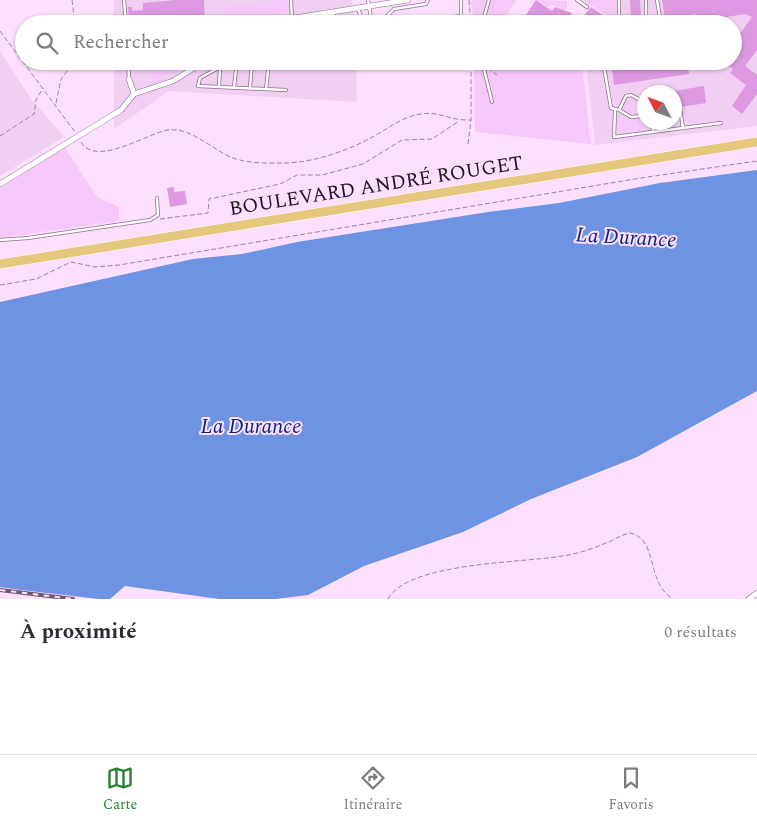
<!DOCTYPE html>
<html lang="fr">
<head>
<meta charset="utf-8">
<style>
	:root { --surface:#fff; --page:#f2f2f3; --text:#2b2b33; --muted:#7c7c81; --line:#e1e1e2; --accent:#267f2e }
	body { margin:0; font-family:Spectral,serif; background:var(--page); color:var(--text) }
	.compass { position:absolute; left:637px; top:85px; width:45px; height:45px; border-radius:50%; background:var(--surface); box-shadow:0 1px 4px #0004; rotate:311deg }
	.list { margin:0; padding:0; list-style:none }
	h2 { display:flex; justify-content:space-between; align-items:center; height:65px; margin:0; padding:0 20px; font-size:21px }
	h2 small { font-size:16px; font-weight:400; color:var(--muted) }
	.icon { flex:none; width:28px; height:28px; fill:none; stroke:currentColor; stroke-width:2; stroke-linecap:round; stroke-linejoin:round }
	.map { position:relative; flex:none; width:757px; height:599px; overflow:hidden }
	.search { position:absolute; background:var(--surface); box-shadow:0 1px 4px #0004; left:15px; right:15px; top:15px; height:55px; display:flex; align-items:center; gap:12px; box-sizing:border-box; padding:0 18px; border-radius:28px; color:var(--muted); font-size:19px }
	.sheet { height:155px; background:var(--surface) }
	nav { display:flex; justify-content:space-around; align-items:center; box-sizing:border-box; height:70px; border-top:1px solid var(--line); background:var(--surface); font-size:14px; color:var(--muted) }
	nav a { display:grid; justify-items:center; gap:2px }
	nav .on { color:var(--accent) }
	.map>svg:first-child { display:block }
	.built { fill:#f0cff2; fill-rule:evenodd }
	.green { fill:#f6c7f9 }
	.water { fill:#6e93e2 }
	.pier { fill:#fddfff }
	.building { fill:#dc98e0 }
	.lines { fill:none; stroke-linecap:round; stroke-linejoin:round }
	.service-casing { stroke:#8d6c8f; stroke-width:4 }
	.minor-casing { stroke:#8d6c8f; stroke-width:6 }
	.primary-casing { stroke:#fff; stroke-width:10 }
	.path { stroke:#9c859d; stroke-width:1; stroke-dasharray:5 2.5; stroke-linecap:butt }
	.service { stroke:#fff; stroke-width:2.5 }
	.minor { stroke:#fff; stroke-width:5 }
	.primary { stroke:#e5c77d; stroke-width:9 }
	.rail-casing { stroke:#6a586c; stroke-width:4 }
	.rail { stroke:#fddfff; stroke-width:2; stroke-dasharray:5.5; stroke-linecap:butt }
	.labels { text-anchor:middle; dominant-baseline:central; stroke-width:4; stroke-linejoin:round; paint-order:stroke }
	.street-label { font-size:20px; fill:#221523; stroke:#fddfff }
	.water-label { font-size:21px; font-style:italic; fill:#08257f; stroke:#fddfff }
</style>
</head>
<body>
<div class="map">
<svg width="757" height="599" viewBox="0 0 757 599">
	<rect width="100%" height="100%" fill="#fddfff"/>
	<g class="built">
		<polygon points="114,0 352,0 354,24 114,24"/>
		<path d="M615 0H757V126L595 145 586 61H733V24H609L616 14ZM644 92H674V122H644Z"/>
		<polygon points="0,51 31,99 64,137 0,176"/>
		<polygon points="114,61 356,61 357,102 169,91 114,129"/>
	</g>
	<g class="green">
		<polygon points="287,0 288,12 279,13 258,24 223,24 222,6"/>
		<polygon points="477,0 516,0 503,20 508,24 474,24 471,1"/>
		<polygon points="538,0 567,1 567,8 565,10 551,4 547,7"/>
		<polygon points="582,0 615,0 616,14 613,19"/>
		<polygon points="152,61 193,61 152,82"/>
		<polygon points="474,61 582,63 591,144 475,132"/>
		<polygon points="634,99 644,105 644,113 630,115 623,110 626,100"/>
		<polygon points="616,113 629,120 644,117 647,129 622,133 618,132"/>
		<polygon points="65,148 97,197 119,207 119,221 0,238 0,188"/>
	</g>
	<polygon class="water" points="757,170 757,391 637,457 531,499 463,532 364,566 308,595 276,599 219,599 125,586 110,599 0,599 0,302 193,259 242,254 297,242 488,212 559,203 660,183"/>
	<polygon class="pier" points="0,587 21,590 99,599 0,599"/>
	<g class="building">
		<polygon points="176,0 204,0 205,24 129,24 128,7 132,7 132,11 143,10 143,3"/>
		<polygon points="536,0 552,11 555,7 572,13 565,24 520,24"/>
		<polygon points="630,0 640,0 641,17 651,16 652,24 636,24 636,17 631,17"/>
		<polygon points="662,0 757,0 757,50 745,66 757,75 757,94 742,114 732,106 746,85 730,73 733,69 724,61 733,61 733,43 752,17 745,14 715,19 716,24 697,24 696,14 665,19"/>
		<polygon points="591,7 606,17 600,24 577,24"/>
		<polygon points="611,61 707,61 707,64 688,67 689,74 614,85"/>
		<polygon points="704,86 706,103 674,108 674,91"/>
		<polygon points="174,187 174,192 185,191 187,204 170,207 167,188"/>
	</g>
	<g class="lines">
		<g class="service-casing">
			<g id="service">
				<polyline points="124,0 126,24"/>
				<polyline points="291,0 292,18"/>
				<polyline points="368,0 371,18 381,22 394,9 426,4 428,0"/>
				<polyline points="461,0 461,24"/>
				<polyline points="577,0 587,7"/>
				<polyline points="619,0 619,24"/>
				<polyline points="646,0 646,14"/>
				<polyline points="657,0 661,24"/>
				<polyline points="358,9 362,19"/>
				<polyline points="330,24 334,13"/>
				<polyline points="406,24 461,16"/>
				<polyline points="482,24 489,0"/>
				<polyline points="128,61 129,78"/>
				<polyline points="231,61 200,78 198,86 286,90"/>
				<polyline points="364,61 369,66 400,61"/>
				<polyline points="482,61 492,102"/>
				<polyline points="603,61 611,108 619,110 626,96 631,95 644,102"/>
				<polyline points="219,87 220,67"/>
				<polyline points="234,87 237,61"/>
				<polyline points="250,88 252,61"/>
				<polyline points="266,89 269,61"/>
				<polyline points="680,109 683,128"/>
				<polyline points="619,110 631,117 644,116"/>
				<polyline points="615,111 614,137 721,123"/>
				<polyline points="650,122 654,132"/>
				<polyline points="0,240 28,238 150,220 158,215 157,198"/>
			</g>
		</g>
		<g class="minor-casing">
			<g id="minor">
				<polyline points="272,24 288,19 408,0"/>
				<polyline points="134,94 173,81 205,61"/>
				<polyline points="0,184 121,110 134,94 129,79"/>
				<polyline points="749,599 757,593"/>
			</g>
		</g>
		<g class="primary-casing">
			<polyline id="primary" points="0,264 757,142"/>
		</g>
		<g class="path">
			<polyline points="72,0 75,24"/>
			<polyline points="469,0 471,24"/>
			<polyline points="0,31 75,132"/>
			<polyline points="488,68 497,75"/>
			<polyline points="56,103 61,79 75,61"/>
			<polyline points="0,136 34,114 36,100 43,88"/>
			<path d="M81 142C96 168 150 132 168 130 192 127 212 150 233 158 250 164 269 163 286 163 316 162 350 150 376 135 387 129 397 121 409 117 438 107 445 121 471 120"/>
			<polyline points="468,144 471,120 471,61"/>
			<polyline points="160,219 208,213 209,199 280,184 297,175 322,175 363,164 402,140 432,139 459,121"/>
			<polyline points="0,285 36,279 71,262 95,267 119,265 641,178 757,161"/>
			<path d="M388 599C408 562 523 563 562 556 579 554 597 547 613 540 619 537 624 534 630 533 659 539 645 582 673 599"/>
		</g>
		<use href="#service" class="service"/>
		<use href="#minor" class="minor"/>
		<use href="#primary" class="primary"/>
		<g class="rail-casing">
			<polyline id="rail" points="0,590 73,599"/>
		</g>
		<use href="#rail" class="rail"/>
	</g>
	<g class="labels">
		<g class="street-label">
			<text transform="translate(376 186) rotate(-9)">BOULEVARD ANDRÉ ROUGET</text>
		</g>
		<g class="water-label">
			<text transform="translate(626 238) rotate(3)">La Durance</text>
			<text x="251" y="427">La Durance</text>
		</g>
	</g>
</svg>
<svg class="compass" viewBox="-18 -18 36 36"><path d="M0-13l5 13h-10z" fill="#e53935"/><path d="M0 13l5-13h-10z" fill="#7c7c81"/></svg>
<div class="search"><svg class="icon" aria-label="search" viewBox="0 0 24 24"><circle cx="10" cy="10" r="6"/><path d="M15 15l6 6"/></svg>Rechercher</div>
</div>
<section class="sheet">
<h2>À proximité<small>0 résultats</small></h2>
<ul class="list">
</ul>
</section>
<nav>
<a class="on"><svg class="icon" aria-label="map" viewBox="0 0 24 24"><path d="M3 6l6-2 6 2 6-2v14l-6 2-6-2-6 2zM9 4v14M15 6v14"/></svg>Carte</a>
<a><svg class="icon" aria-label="directions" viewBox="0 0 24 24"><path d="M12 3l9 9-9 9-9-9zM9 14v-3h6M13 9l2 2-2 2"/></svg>Itinéraire</a>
<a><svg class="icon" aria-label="saved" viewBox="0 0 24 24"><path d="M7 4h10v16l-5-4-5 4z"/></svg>Favoris</a>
</nav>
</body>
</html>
